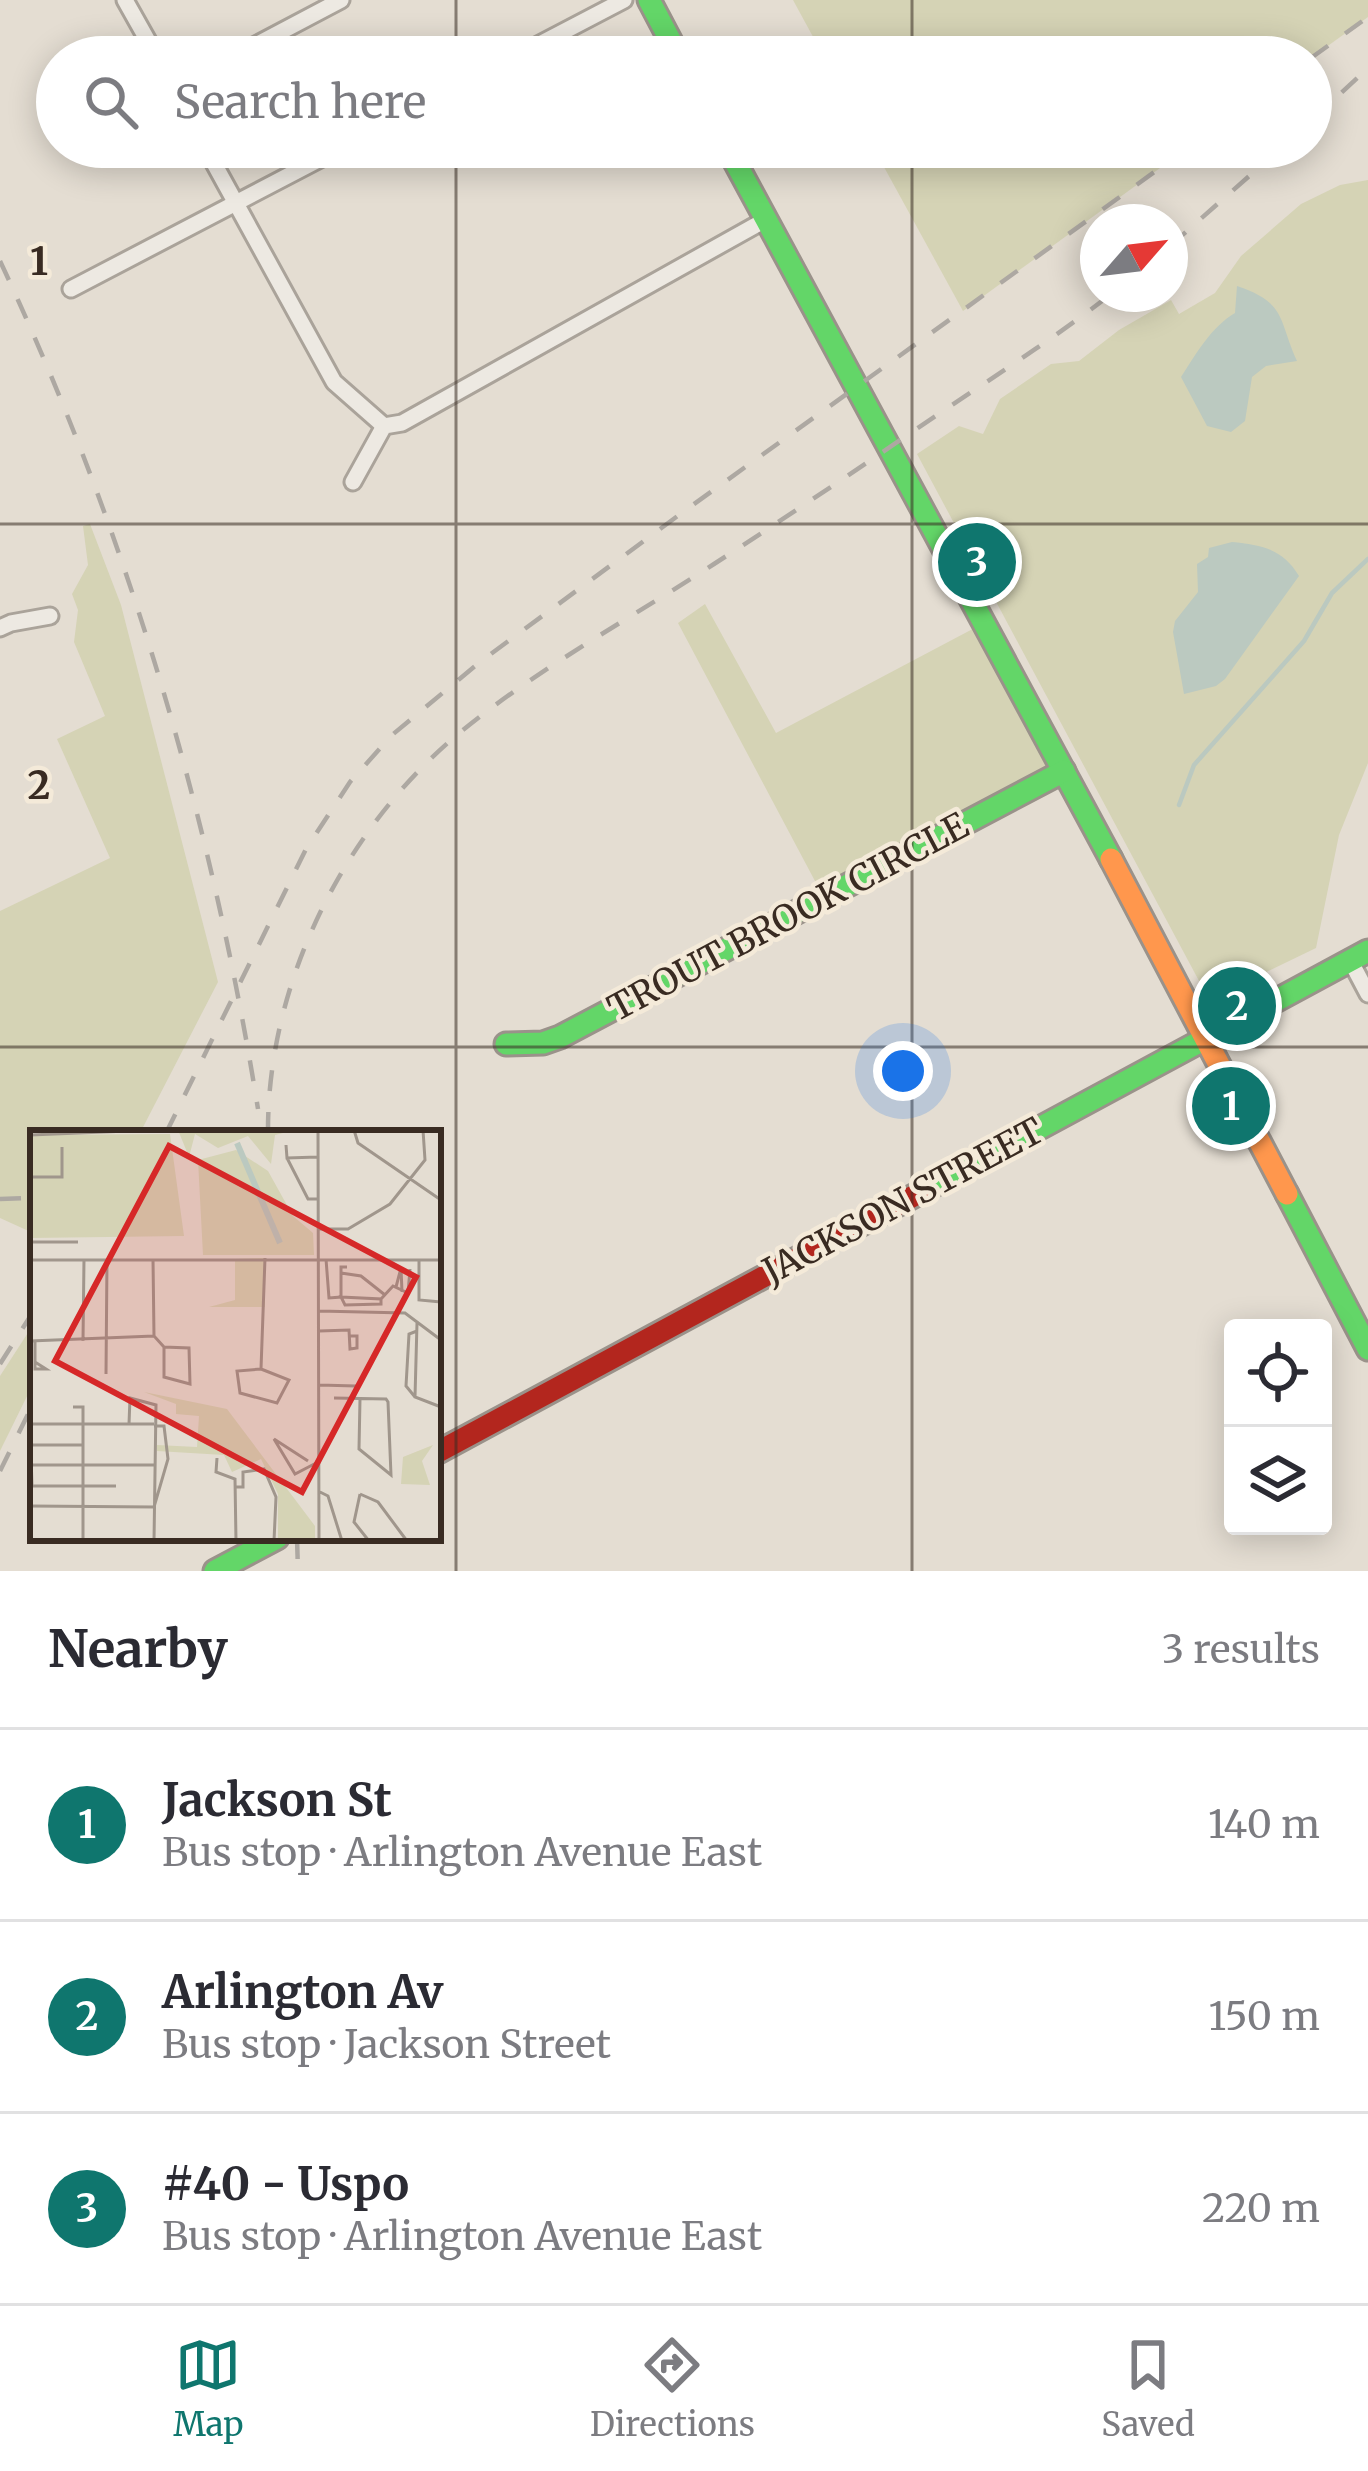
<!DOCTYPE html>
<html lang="en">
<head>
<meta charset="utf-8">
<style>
	:root { --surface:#fff; --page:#f7f7f7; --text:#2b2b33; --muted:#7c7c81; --line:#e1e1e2; --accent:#0f766e }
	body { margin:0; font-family:Merriweather,serif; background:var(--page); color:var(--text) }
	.controls { position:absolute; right:36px; bottom:36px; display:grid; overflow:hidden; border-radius:12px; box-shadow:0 6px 30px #0003 }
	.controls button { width:108px; height:108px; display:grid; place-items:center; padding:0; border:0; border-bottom:3px solid var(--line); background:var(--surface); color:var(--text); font:60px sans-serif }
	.compass { position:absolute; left:1080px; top:204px; width:108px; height:108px; border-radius:50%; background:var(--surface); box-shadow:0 6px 30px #0003; rotate:62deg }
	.you { position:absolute; left:903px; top:1071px; width:42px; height:42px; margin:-30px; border:9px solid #fff; border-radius:50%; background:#1a73e8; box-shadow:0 0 0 18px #1a73e833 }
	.badge { display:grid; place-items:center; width:78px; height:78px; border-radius:50%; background:var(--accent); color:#fff; font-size:39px; font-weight:700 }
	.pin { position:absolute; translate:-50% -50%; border:6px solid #fff; box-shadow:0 3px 12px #0006 }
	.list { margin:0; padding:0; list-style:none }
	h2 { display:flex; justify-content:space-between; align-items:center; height:156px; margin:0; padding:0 48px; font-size:51px }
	h2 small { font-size:39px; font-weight:400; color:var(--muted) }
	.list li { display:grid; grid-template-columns:78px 1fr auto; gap:36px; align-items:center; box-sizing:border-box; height:192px; padding:0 48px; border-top:3px solid var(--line) }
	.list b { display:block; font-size:45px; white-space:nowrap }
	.list p { margin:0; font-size:39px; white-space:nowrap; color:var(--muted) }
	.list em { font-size:39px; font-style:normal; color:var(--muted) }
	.icon { flex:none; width:66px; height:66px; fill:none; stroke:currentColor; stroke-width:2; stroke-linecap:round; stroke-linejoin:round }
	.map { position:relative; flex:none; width:1368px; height:1571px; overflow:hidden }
	.search { position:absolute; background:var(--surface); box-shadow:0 6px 30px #0003; left:36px; right:36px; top:36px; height:132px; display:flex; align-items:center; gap:30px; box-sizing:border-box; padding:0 42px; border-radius:66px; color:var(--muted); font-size:45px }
	.sheet { height:732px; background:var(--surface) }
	nav { display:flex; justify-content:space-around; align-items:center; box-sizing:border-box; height:168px; border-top:3px solid var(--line); background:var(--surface); font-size:33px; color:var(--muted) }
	nav a { display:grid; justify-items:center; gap:6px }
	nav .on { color:var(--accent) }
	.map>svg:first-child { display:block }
	.green { fill:#d5d3b5 }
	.water { fill:#bbc9c0 }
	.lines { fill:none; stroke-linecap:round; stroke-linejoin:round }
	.stream { stroke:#bbc9c0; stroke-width:4.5 }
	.street-casing { stroke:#aaa39a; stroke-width:21 }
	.fast-casing { stroke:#9a928a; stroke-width:27 }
	.slow-casing { stroke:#9a928a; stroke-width:27 }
	.jam-casing { stroke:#9a928a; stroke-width:27 }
	.street { stroke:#ede9e2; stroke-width:15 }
	.fast { stroke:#63d668; stroke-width:21 }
	.slow { stroke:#ff974d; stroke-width:21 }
	.jam { stroke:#b3261e; stroke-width:21 }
	.rail { stroke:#ada8a2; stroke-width:4.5; stroke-dasharray:21 21; stroke-linecap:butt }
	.grid { fill:none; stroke:#392b22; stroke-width:3; stroke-opacity:0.55 }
	.labels { text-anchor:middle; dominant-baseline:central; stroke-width:9; stroke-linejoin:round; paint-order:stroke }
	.street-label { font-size:36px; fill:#392b22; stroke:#f4ead9 }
	.inset-river { fill:none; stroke:#bbc9c0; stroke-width:6 }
	.inset-road { fill:none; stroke:#a0968c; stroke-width:3 }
	.view { fill:#d62828; fill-opacity:0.15; stroke:#d62828; stroke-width:6 }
	.inset-edge { fill:none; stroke:#392b22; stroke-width:6 }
	.grid-label { font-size:39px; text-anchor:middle; font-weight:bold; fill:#392b22; stroke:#f4ead9; stroke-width:9; stroke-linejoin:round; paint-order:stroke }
</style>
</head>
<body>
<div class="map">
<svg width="1368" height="1571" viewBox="0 0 1368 1571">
	<rect width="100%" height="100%" fill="#e4ddd2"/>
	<g class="green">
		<polygon points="793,0 1368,0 1368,17 1311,58 824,57"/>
		<polygon points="873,147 1189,147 963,311"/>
		<polygon points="1368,180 1368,763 1339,835 1316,948 1246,982 1213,1007 917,454 959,426 983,434 1000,399 1051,364 1079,361 1119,330 1171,300 1179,314 1215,293 1241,256 1301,204 1340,185"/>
		<polygon points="90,524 121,605 218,982 140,1133 33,1133 33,1233 0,1218 0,911 110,858 57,739 105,716 74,642 78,610 72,594 88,565 83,526"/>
		<polygon points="705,604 776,733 984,623 1064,771 824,898 678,623"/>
		<polygon points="33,1325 33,1384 0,1451 0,1376"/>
	</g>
	<g class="water">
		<path d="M1237 286C1287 303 1278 319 1297 361L1266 366 1252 377 1245 421 1231 432 1207 426 1181 377C1196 354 1211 327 1235 313Z"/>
		<path d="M1232 542C1262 545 1283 549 1299 576L1225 679 1216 686 1184 694 1173 632 1175 621 1198 592 1197 564 1208 557 1209 548Z"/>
	</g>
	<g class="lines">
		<polyline class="stream" points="1179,805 1194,765 1304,641 1332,593 1368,559"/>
		<g class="street-casing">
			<g id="street">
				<polyline points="125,0 157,57"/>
				<polyline points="233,57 341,0"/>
				<polyline points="515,57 624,0"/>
				<polyline points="205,147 334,382 384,426"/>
				<polyline points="71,289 343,147"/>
				<polyline points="353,482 384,426 402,423 765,220"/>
				<polyline points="0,628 11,623 50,616"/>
				<polyline points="1350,960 1368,994"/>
			</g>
		</g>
		<g class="fast-casing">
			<g id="fast">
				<polyline points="649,0 679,57"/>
				<polyline points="727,147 1111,859"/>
				<polyline points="506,1044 543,1043 560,1037 1064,771"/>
				<polyline points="921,1192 1368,951"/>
				<polyline points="1287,1194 1368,1349"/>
				<polyline points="215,1571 277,1538"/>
			</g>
		</g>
		<g class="slow-casing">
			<polyline id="slow" points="1111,859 1287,1194"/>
		</g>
		<g class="jam-casing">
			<polyline id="jam" points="438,1452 921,1192"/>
		</g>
		<use href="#street" class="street"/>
		<use href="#fast" class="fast"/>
		<use href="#slow" class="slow"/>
		<use href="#jam" class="jam"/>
		<g class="rail">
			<polyline points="1311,58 1368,17"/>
			<polyline points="1311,121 1368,68"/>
			<polyline points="1170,246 1282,147"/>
			<path d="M0 261C126 529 211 816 258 1109"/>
			<polyline points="166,1133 306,849 350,782 392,735 480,662 683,512 1189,147"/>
			<path d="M268 1133C267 984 343 831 457 735 535 670 628 620 714 564 790 515 865 464 940 413 998 374 1056 337 1111 294"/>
			<polyline points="0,1199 33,1198"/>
			<polyline points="0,1364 33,1312"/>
			<polyline points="0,1471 33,1404"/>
			<polyline points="297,1538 298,1571"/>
		</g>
	</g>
	<path class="grid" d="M456 0V57M912 0V57M456 147V1571M912 147V1571M0 524H1368M0 1047H1368"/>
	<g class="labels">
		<g class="street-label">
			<text transform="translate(788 917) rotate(-28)">TROUT BROOK CIRCLE</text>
			<text transform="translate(903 1201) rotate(-28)">JACKSON STREET</text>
		</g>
	</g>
	<g transform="translate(30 1130)">
		<rect width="411" height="411" fill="#e4ddd2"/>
		<path d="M148 0H265L245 5 241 34 218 6 188 18 165 4 159 27ZM140 4 154 106 0 108V5ZM206 20 238 41 263 86 283 103 284 125H173L168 30ZM235 128V177H179L205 170V129ZM114 262 197 279 285 396V411H248V364L231 329 202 342 194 325 127 321V315L167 317 169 286 146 284V274ZM403 315 392 331 400 355 371 354 373 327Z" fill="#d5d3b5"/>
		<path class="inset-river" d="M207 13 250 113"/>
		<path class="inset-road" d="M288 0 289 411M324 0 328 13 411 70M0 5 123 0M256 15 257 28 288 27M257 28 278 69H288M0 47H32V17M288 99H318L360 74 395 30 393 0M0 112H48M123 129 124 206 134 217 159 218 160 254 134 247V217M296 129 299 168 311 167V137H317M389 129V170L411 172M0 130H411M311 143 331 146 355 165M366 157 371 138 372 162M311 167 351 169V174L315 175ZM351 169 363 156 378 163 380 139M289 181 375 183 411 210M387 193 385 267 411 277M289 201 319 200 320 219 327 218V206H320M0 211 124 206M53 211 54 129M5 232 16 239H5V211M231 239 259 250 247 273 210 263 207 241ZM231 239 235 128M76 244 77 129M289 255 326 256M385 267 376 256 379 204 387 201M304 268 356 269 358 272 361 345 329 319 330 269M43 277H53V411M0 294 2 356H86M0 294H124M99 294 100 268 126 275 124 411M3 315H53M187 328 186 342 205 349 206 411M278 331 244 309 265 344 290 331M0 335H124M205 357H213V342L234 339 246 367 244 411M290 362 298 366 312 411M330 364 348 372 377 411M330 364 324 392 339 411M0 376 124 377 138 329 134 296H124"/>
		<path class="view" d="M139 16 386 147 272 362 25 231Z"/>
		<rect width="411" height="411" class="inset-edge"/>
	</g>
	<g class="grid-label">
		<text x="39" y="275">1</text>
		<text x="39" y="799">2</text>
	</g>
</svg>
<div class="controls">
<button><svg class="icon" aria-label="locate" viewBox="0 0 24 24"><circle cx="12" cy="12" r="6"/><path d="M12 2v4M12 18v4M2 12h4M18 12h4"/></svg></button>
<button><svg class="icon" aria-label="layers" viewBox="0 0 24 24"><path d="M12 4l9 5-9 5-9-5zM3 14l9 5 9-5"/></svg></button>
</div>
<svg class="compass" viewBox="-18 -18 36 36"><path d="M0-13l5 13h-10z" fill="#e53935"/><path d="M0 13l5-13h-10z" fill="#7c7c81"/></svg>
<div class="you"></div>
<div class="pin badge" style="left:1231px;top:1106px">1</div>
<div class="pin badge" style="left:1237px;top:1006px">2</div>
<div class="pin badge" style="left:977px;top:562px">3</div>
<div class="search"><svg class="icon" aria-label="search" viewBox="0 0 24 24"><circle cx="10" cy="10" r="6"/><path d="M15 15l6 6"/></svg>Search here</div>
</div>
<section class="sheet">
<h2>Nearby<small>3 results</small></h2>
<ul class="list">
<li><span class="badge">1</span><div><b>Jackson St</b><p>Bus stop · Arlington Avenue East</p></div><em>140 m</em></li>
<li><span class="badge">2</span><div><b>Arlington Av</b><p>Bus stop · Jackson Street</p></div><em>150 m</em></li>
<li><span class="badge">3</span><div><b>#40 - Uspo</b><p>Bus stop · Arlington Avenue East</p></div><em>220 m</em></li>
</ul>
</section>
<nav>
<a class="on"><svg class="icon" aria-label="map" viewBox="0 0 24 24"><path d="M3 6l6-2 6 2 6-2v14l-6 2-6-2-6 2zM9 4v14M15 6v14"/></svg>Map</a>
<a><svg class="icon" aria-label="directions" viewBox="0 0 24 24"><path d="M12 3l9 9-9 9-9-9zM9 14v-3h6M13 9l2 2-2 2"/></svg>Directions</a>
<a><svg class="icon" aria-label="saved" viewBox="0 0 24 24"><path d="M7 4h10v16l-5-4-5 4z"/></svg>Saved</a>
</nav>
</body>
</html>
